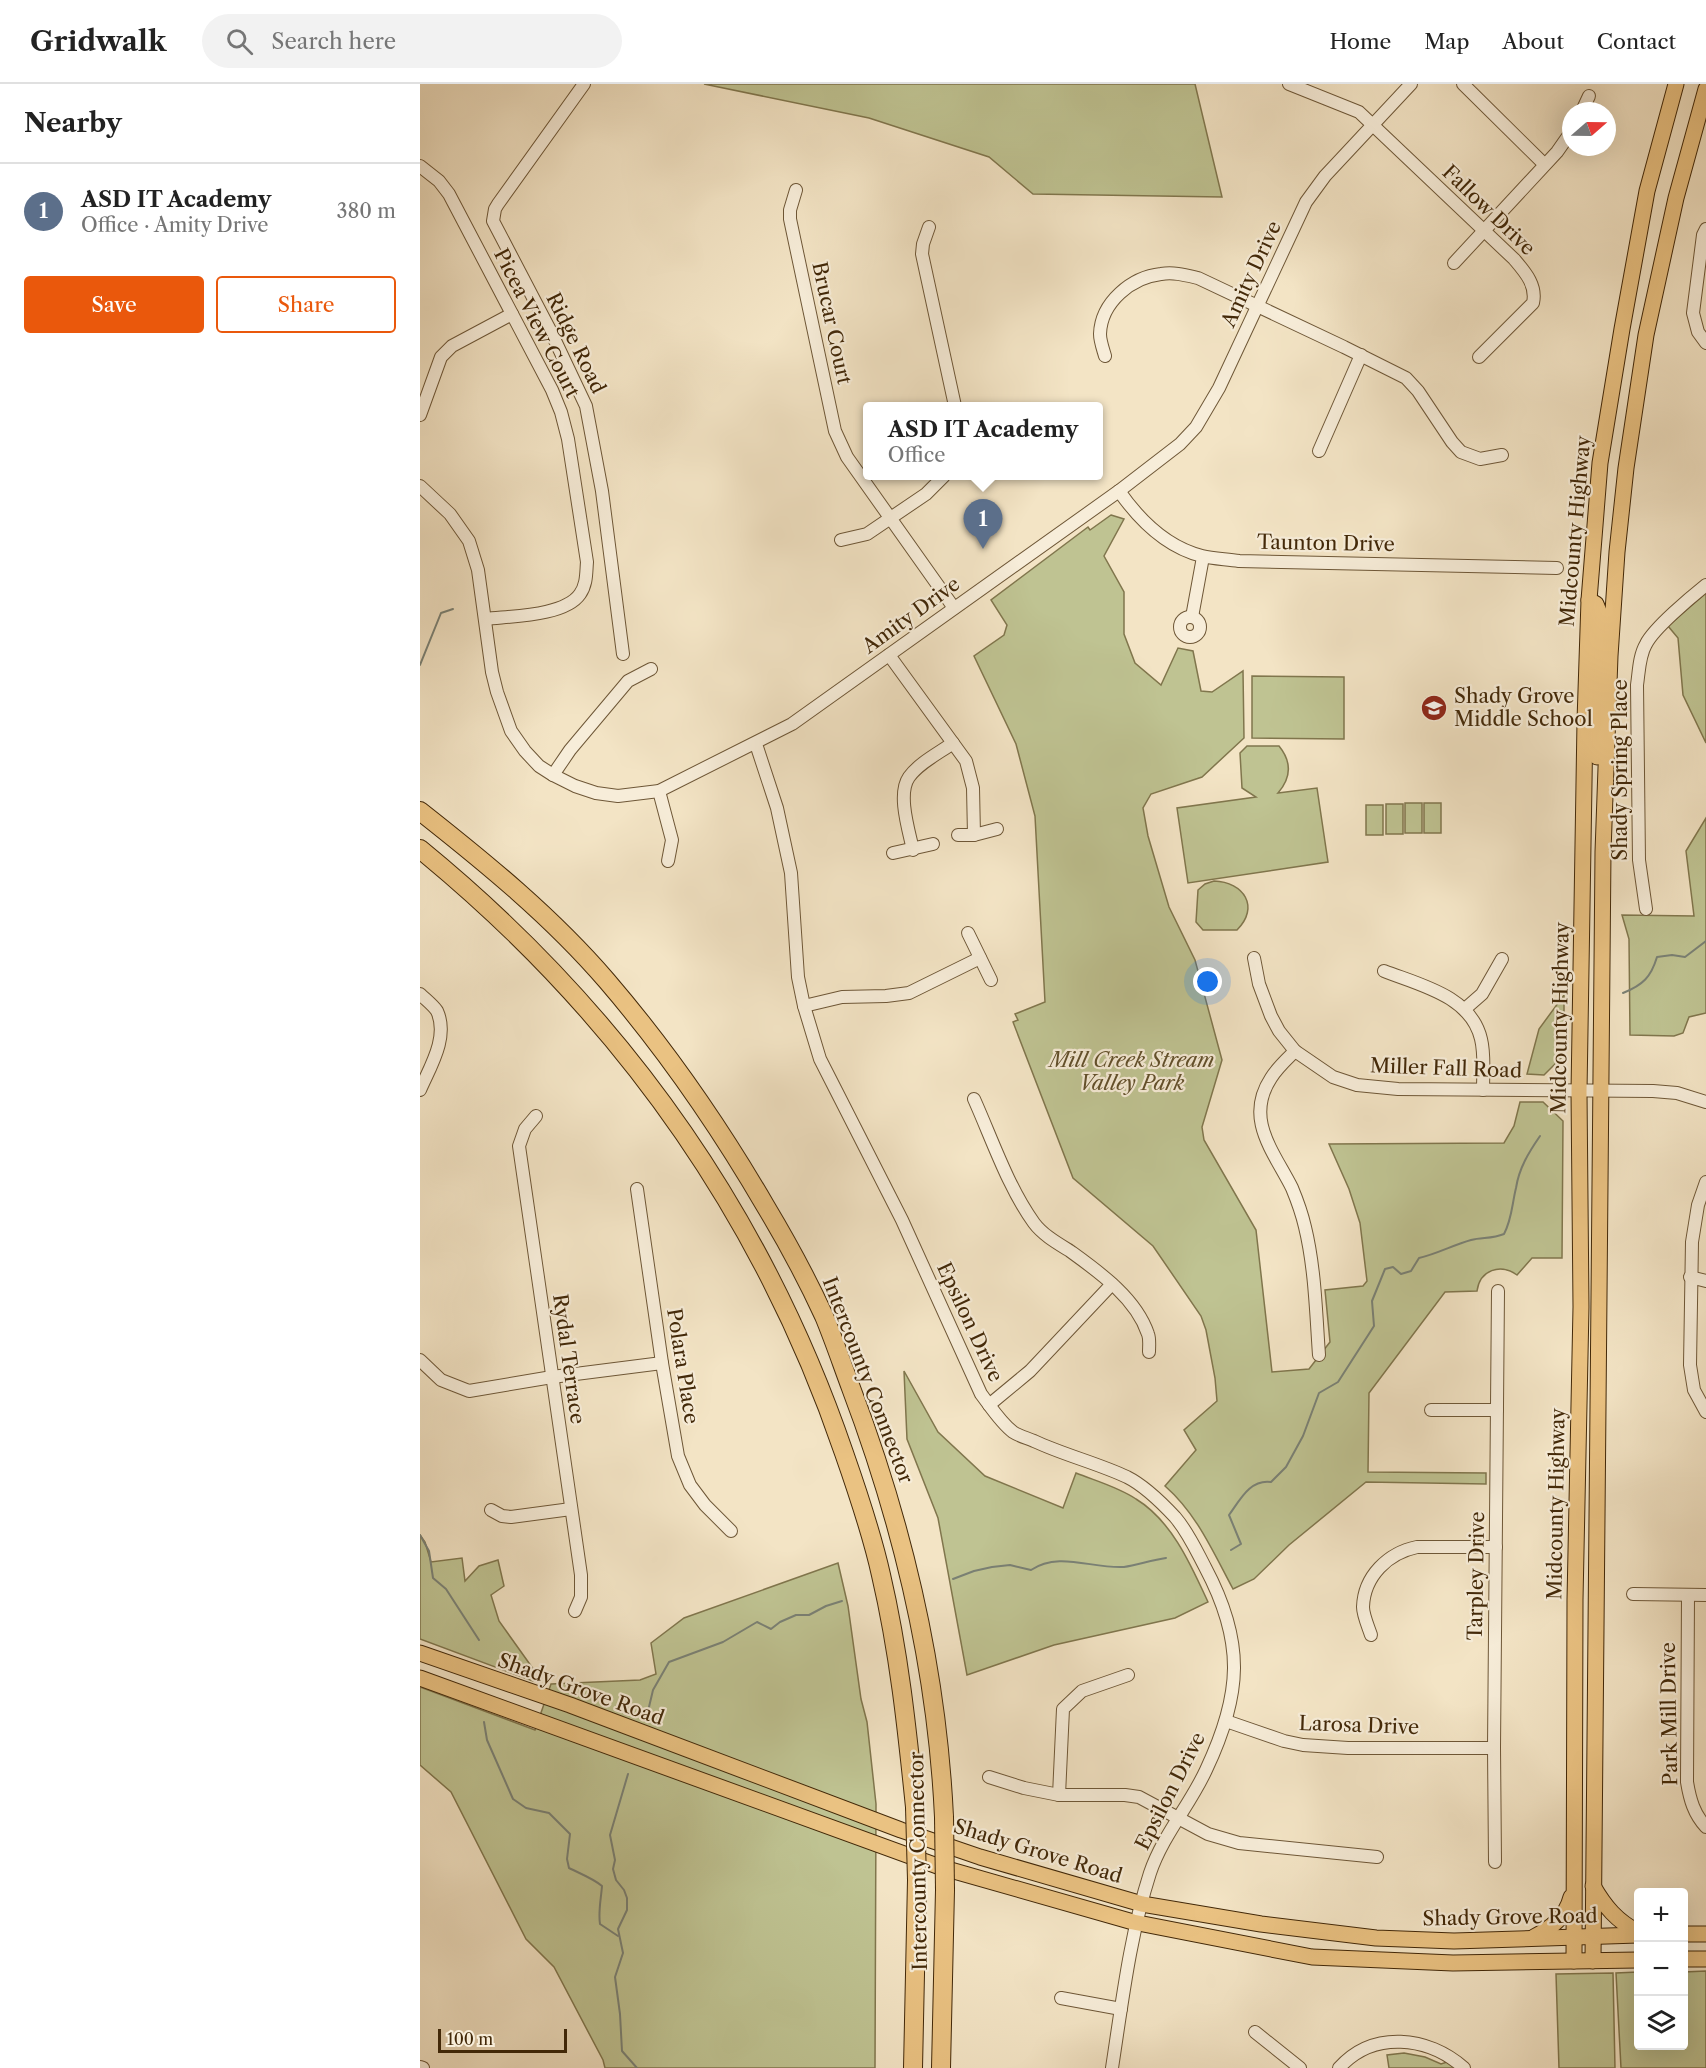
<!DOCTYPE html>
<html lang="en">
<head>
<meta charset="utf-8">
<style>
	:root { --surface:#fff; --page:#f2f2f2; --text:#222; --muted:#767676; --line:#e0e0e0; --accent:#ea580c }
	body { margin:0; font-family:"Libre Caslon Text",serif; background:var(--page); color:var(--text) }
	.controls { position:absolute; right:18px; bottom:18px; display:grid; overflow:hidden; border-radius:6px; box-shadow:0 6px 24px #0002 }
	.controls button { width:54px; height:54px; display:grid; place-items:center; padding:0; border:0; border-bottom:2px solid var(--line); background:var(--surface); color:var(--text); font:30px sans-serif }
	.compass { position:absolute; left:1142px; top:18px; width:54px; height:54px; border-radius:50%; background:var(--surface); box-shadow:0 6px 24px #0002; rotate:70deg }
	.scale { position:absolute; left:18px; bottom:15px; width:129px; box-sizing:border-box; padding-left:6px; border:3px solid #422808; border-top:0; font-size:16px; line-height:21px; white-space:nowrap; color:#422808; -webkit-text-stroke:4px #f7edd9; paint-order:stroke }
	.you { position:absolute; left:788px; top:898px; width:21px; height:21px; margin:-15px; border:4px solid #fff; border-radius:50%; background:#1a73e8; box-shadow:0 0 0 9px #1a73e833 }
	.badge { display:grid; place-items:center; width:39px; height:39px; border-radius:50%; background:var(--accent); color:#fff; font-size:20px; font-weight:700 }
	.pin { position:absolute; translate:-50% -50px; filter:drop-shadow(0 2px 3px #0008) }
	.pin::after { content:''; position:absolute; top:32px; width:21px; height:18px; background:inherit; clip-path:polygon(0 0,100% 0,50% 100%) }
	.popup { position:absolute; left:443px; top:318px; width:240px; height:78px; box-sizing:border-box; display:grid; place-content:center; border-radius:6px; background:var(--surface); filter:drop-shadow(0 2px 4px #0005); font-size:20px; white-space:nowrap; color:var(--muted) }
	.popup b { font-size:22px; color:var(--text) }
	.popup::after { content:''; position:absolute; left:50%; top:100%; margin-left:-12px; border:12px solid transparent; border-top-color:var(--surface) }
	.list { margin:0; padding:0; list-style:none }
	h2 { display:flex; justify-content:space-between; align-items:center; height:78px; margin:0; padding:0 24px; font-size:26px }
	h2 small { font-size:20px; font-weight:400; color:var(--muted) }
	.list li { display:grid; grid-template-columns:39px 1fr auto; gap:18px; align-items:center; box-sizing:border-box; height:96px; padding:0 24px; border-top:2px solid var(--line) }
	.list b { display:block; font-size:22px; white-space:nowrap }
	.list p { margin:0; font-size:20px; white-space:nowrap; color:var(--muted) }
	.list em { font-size:20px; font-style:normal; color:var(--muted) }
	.actions { display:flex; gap:12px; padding:18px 24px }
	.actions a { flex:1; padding:14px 0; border:2px solid var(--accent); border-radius:6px; text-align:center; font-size:21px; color:var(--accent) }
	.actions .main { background:var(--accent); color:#fff }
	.icon { flex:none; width:33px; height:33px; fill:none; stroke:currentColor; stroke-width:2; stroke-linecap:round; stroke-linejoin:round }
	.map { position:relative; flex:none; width:1286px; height:1984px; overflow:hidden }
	header { display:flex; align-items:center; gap:36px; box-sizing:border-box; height:84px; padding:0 30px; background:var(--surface); border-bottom:2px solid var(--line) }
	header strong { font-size:28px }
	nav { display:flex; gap:33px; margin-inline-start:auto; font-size:21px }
	.search { width:420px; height:54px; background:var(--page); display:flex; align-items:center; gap:15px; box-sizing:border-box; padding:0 21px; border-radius:33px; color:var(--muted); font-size:22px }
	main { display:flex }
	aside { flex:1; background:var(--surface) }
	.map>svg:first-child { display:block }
	.green { fill:#bfc392; stroke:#80764d; stroke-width:1.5 }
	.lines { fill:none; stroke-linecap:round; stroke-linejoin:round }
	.stream { stroke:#7a8175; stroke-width:2 }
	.minor-casing { stroke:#6e5737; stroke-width:14 }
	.major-casing { stroke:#422808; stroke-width:17 }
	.highway-casing { stroke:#422808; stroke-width:20 }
	.minor { stroke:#f7edd9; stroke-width:12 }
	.major { stroke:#eac282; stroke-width:15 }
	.highway { stroke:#eac282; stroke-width:18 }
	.highway-bridge-casing { stroke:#422808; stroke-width:20; stroke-linecap:butt }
	.highway-bridge { stroke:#eac282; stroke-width:18 }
	.labels { text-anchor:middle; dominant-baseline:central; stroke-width:4.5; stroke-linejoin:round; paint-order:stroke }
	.street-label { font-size:20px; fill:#422808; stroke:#f7edd9 }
	.poi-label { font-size:20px; fill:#422808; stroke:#f7edd9; text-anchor:start }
	.park-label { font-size:20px; font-style:italic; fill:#614f2a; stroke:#f7edd9 }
</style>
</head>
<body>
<header>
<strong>Gridwalk</strong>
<div class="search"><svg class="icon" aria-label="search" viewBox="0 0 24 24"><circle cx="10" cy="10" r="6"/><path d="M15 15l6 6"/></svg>Search here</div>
<nav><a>Home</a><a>Map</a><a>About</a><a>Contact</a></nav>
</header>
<main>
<aside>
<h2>Nearby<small></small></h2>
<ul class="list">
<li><span class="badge" style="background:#5c6f8a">1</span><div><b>ASD IT Academy</b><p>Office · Amity Drive</p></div><em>380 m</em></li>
</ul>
<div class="actions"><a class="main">Save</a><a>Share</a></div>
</aside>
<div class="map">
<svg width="1286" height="1984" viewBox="0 0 1286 1984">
	<rect width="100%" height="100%" fill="#f3e4c5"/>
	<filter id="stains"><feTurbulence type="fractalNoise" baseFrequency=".00333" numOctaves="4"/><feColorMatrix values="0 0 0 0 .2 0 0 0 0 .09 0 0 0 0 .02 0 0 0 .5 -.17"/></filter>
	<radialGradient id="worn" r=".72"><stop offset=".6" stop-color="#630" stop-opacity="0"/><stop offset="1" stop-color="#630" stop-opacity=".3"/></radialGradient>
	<g class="green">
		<polygon points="284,0 775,0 802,113 613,110 569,73 449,34"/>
		<path d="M691 431 704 435 684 472 704 508V550L715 579 741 601 758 564 773 567 781 607 792 608 823 587 824 654 782 693 731 710 723 724 728 752 749 823 775 876 802 976 782 1043 784 1056 836 1146 852 1288 889 1285 910 1258 905 1206 943 1202 947 1197 940 1139 929 1105 909 1060 1084 1059 1094 1042 1100 1018H1123L1143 1037 1142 1174H1112L1097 1191C1080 1179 1060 1186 1057 1207L1025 1208 949 1309 948 1388 1066 1389V1400L946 1398 869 1461 834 1495 813 1505C793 1468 777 1430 745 1402L776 1366 764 1346 797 1317 795 1294 786 1246 781 1232 733 1162 653 1094 593 938 598 936 595 930 625 918 615 732 596 660 554 572 584 551 587 541 571 516 668 443 670 446Z"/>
		<polygon points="1286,509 1286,659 1263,611 1258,554 1248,542"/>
		<polygon points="832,592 924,593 924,655 832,654"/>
		<path d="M827 662H859C872 678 871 694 858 709L897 704 908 778 768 799 757 724 836 713 822 704 820 669Z"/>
		<rect x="985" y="719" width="17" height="30"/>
		<rect x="1004" y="719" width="17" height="30"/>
		<rect x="966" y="720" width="17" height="30"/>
		<rect x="946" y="721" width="17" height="30"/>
		<polygon points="1286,734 1286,929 1269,933 1263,949 1254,952 1210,951 1209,855 1202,831 1274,832 1266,767"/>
		<path d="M794 797C824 798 840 823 817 846H783L776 838 778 806 785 800Z"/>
		<polygon points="1144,911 1144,971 1124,991 1107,990 1119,945"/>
		<path d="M484 1287 518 1348 565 1392 643 1424 656 1389C676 1397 698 1403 716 1415 752 1437 771 1481 788 1518L755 1534 634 1561 547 1591 518 1434 487 1355Z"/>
		<polygon points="0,1451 5,1458 11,1478 42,1474 45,1497 59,1482 78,1476 84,1502 71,1511 79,1537 114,1586 113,1597 0,1555"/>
		<polygon points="418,1479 428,1522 441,1615 447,1638 456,1720 455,1984 185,1984 183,1976 134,1883 106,1855 31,1708 0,1681 0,1603 115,1646 131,1600 220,1596 236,1590 231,1559 264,1534"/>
		<polygon points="1286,1887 1286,1984 1201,1984 1196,1889 1218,1888 1218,1962 1264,1962 1264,1888"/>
		<polygon points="1193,1889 1195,1984 1139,1984 1136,1890"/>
		<polygon points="984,1969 1005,1973 1021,1980 1027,1978 1038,1984 969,1984 967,1971"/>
	</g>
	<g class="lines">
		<g class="stream">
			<polyline points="0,581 21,529 33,525"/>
			<path d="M1203 909C1223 901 1231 893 1237 873L1252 871 1265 873 1286 857"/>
			<polyline points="0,1451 9,1467 13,1494 26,1505 59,1556"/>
			<path d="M811 1466 821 1460 809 1431C820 1416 830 1395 851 1398L866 1383 883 1352 899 1309 918 1298 954 1242 952 1217 965 1185 973 1183 981 1190 991 1187 999 1174C1017 1170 1033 1161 1051 1156 1062 1153 1072 1155 1084 1150 1092 1135 1092 1120 1096 1104 1099 1084 1109 1068 1120 1052"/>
			<path d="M533 1495 554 1487 572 1483 590 1481 611 1486C639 1467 672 1485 704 1483 717 1481 732 1476 746 1474"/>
			<polyline points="229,1623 233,1606 249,1578 303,1558 337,1538 351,1545 360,1538 376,1531 389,1531 406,1522 422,1517"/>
			<path d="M64 1638 67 1656 93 1715 106 1724 129 1729 150 1750 147 1775 149 1784C159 1789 174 1795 182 1802 181 1815 178 1828 180 1840L198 1852"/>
			<polyline points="208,1690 190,1751 195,1776 193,1785 196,1796 204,1806 207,1814 207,1826 198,1845 203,1869 195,1893 200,1930 202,1967 217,1984"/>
		</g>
		<g class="minor-casing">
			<g id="minor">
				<polyline points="164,0 78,120 75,125 73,137 131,248 166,322 182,407 203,570"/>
				<path d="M869 0 939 28 1094 175C1105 188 1117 201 1113 219L1059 273"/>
				<polyline points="1043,0 1124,80"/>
				<polyline points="1162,27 1169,12"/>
				<path d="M0 82 19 97 29 110 132 306 141 328 148 355 167 478C166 489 167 500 160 510 145 532 91 532 66 535"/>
				<polyline points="376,106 370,126 370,135 415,347 427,373 534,524"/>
				<polyline points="509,143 503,160 502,170 535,322"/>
				<polyline points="1286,145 1283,151 1273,229 1278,248 1286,259"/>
				<polyline points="1034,179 1137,68 1151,48"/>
				<path d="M685 272C683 265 680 257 680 250 681 218 712 193 741 190 754 188 765 191 778 194L924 263 986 294 998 307 1032 358 1041 368 1060 375 1082 371"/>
				<polyline points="0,331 21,273 32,262 92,230"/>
				<polyline points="899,367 941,271"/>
				<polyline points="0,402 30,430 49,457 58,486 72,588 77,608 91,647 105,667 119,682 133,691 155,702 176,709 198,712 239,707 372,640 699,407 760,360 776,343 799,304 886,118 905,92 991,0"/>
				<path d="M699 407C720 437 746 463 782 472 793 475 807 475 819 477L1137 484"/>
				<polyline points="421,456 447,450 506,410 524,392"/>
				<circle cx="770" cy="543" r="10"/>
				<polyline points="772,533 783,473"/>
				<polyline points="469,571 546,677 553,704 554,751"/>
				<path d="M336 660 357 724 371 789 378 893 384 922 400 975 482 1136 561 1310C571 1323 580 1338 593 1348 599 1352 607 1354 614 1357 644 1371 677 1379 707 1393 725 1402 741 1418 755 1433 768 1448 776 1466 785 1483 825 1558 822 1610 786 1686 770 1721 743 1751 730 1789 710 1851 702 1919 692 1984"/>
				<polyline points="133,691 150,666 208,597 231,585"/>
				<polyline points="239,707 252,756 248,777"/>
				<polyline points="538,751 554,751 577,745"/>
				<path d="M493 766C489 747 477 710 489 693 499 679 519 669 533 659"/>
				<polyline points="473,769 513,760"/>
				<path d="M1226 825 1219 776 1217 601C1219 588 1219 572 1226 560 1234 544 1271 513 1286 501"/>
				<polyline points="548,849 571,896"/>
				<polyline points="834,874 839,900 851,932 859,947 875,967 913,993 937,1001 978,1005 1233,1007 1257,1009 1286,1018"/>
				<path d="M964 887C1000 901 1051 912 1061 955 1065 971 1063 990 1063 1006"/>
				<path d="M0 910C5 915 13 921 17 927 29 953 10 983 0 1006"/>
				<polyline points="384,922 422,913 466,912 489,909 560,874"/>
				<polyline points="1046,924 1062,910 1082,875"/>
				<path d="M875 967C867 975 857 984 851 994 824 1035 854 1068 872 1104 877 1116 882 1130 885 1143 895 1184 896 1229 899 1271"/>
				<path d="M554 1015C572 1055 588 1103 614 1139 623 1151 637 1159 650 1167 679 1188 716 1214 728 1250 730 1255 729 1262 729 1268"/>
				<polyline points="116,1032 105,1045 99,1062 161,1491 161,1513 155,1527"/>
				<polyline points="1286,1098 1278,1121 1272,1158 1270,1281 1274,1306 1286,1328"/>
				<polyline points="217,1105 242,1279 258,1372 270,1401 285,1421 311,1447"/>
				<polyline points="1270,1193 1286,1197"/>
				<polyline points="0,1276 21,1296 49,1307 132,1293 242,1279"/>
				<polyline points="569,1321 610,1287 692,1200"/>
				<polyline points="1011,1326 1077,1326"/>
				<polyline points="71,1426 82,1432 91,1433 151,1425"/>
				<polyline points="1213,1510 1286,1511"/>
				<path d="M1268 1511 1267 1698C1270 1716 1274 1730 1286 1743"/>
				<path d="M951 1551C948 1542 943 1531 943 1523 944 1492 968 1469 997 1463H1076"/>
				<polyline points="806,1637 864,1657 883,1661 928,1664 1074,1664"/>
				<polyline points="569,1693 604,1704 639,1711 705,1711 719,1713 788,1750 819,1759 957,1773"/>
				<polyline points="639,1711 643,1625 662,1607 708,1591"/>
				<polyline points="1075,1778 1074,1664 1078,1207"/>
				<polyline points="641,1914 701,1925"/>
				<polyline points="835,1948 880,1984"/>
				<polyline points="0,1983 3,1984"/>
				<path d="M919 1984C953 1946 1008 1952 1044 1984"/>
			</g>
		</g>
		<g class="major-casing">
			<g id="major">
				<polyline points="1169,516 1176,520 1180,530 1177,611 1177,673"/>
				<polyline points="0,1569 150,1621 481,1746 560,1773 722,1820 841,1840 956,1854 1034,1857 1218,1851"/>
				<polyline points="0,1594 520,1783 713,1838 892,1873 1033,1879 1218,1876"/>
				<path d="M1173 1802C1185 1823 1197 1837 1218 1848"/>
				<polyline points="1264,1850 1286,1850"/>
				<path d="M1114 1853C1131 1844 1146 1833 1151 1813"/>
				<polyline points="1264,1875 1286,1875"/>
				<polyline points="1154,1877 1155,1516 1161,1223 1159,1008 1165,637 1169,516 1180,379 1202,245 1227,107 1256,0"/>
				<polyline points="1173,1877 1183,768 1190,572 1197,468 1206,384 1226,251 1256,114 1286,5"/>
			</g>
		</g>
		<g class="highway-casing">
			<g id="highway">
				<path d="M0 727C66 779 132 833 187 897 247 967 300 1044 346 1123 367 1158 387 1195 404 1232 414 1256 422 1280 431 1304 484 1444 517 1584 524 1733"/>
				<path d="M0 765C198 927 341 1126 424 1369 438 1409 452 1450 461 1491 479 1568 487 1645 495 1723"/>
				<polyline points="493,1984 497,1796"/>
				<polyline points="521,1984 525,1806"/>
			</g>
		</g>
		<use href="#minor" class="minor"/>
		<use href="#major" class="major"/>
		<use href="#highway" class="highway"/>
		<g class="highway-bridge-casing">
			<g id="highway-bridge">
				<polyline points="495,1723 497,1796"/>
				<polyline points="524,1733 525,1806"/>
			</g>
		</g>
		<use href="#highway-bridge" class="highway-bridge"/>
	</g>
	<defs>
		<g id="school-disc" transform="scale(1.35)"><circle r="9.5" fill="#8f2418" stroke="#f7edd9"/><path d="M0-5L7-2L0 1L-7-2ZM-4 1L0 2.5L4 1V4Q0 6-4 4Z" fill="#fff"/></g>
	</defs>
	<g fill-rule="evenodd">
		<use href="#school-disc" x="1014" y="624"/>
	</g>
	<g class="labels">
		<g class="street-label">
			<text transform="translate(1069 126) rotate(44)">Fallow Drive</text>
			<text transform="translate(831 190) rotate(-65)">Amity Drive</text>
			<text transform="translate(117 239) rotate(63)">Picea View Court</text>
			<text transform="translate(412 239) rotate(78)">Brucar Court</text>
			<text transform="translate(156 259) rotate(64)">Ridge Road</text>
			<text transform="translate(1155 447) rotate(-85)">Midcounty Highway</text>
			<text transform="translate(906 459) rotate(1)">Taunton Drive</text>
			<text transform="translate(491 531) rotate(-36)">Amity Drive</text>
			<text transform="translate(1200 686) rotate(-90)">Shady Spring Place</text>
			<text transform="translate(1140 934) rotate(-89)">Midcounty Highway</text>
			<text transform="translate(1026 984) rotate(2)">Miller Fall Road</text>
			<text transform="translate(550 1238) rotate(65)">Epsilon Drive</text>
			<text transform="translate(149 1275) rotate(82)">Rydal Terrace</text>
			<text transform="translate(263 1282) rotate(81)">Polara Place</text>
			<text transform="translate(448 1296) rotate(69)">Intercounty Connector</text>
			<text transform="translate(1136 1420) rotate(-89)">Midcounty Highway</text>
			<text transform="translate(1056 1492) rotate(-89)">Tarpley Drive</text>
			<text transform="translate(161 1605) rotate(20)">Shady Grove Road</text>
			<text transform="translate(1249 1630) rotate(-91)">Park Mill Drive</text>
			<text transform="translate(939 1641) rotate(2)">Larosa Drive</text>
			<text transform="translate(750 1707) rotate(-63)">Epsilon Drive</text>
			<text transform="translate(618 1767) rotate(17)">Shady Grove Road</text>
			<text transform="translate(498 1777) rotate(-91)">Intercounty Connector</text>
			<text transform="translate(1090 1833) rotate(-1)">Shady Grove Road</text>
		</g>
		<g class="poi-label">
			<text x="1034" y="612">Shady Grove<tspan x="1034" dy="23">Middle School</tspan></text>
		</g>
		<g class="park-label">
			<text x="712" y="976">Mill Creek Stream<tspan x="712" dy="23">Valley Park</tspan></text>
		</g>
	</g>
	<rect width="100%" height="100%" filter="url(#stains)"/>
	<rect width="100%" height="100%" fill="url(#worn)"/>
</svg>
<div class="controls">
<button>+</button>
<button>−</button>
<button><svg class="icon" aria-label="layers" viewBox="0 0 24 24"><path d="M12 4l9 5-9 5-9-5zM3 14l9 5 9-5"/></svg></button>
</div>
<svg class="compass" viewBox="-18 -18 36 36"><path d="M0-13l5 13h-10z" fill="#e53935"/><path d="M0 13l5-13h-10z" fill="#767676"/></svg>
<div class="scale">100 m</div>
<div class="you"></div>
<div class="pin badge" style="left:563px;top:465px;background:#5c6f8a">1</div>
<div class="popup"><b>ASD IT Academy</b>Office</div>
</div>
</main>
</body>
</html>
